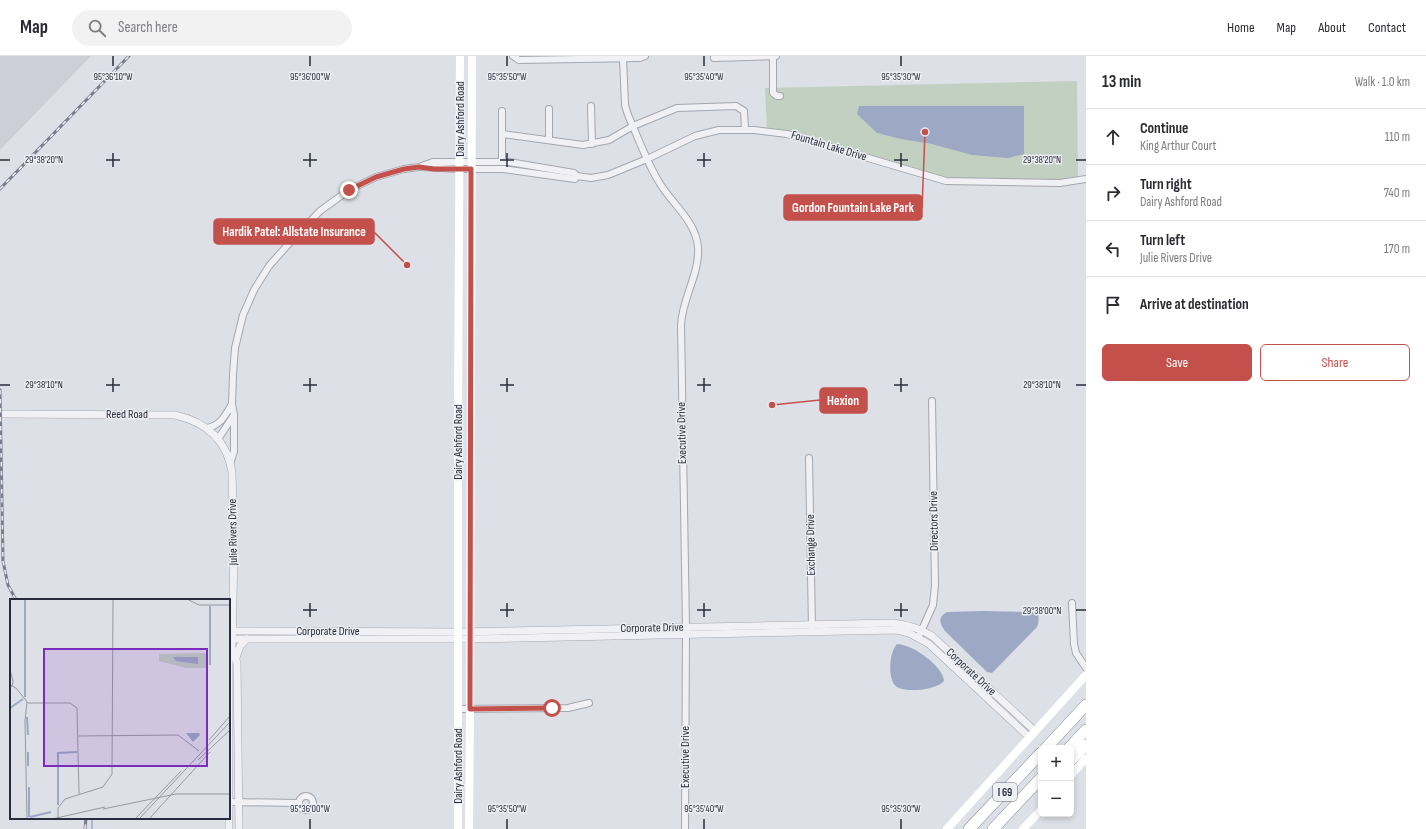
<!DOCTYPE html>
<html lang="en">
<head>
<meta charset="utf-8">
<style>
	:root { --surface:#fff; --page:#f2f2f3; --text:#2b2b33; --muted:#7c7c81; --line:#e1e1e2; --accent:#c4504b }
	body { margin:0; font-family:"Sofia Sans Condensed",sans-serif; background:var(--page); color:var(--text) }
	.controls { position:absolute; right:12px; bottom:12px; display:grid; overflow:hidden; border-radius:6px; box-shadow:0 2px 6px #0003 }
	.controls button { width:36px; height:36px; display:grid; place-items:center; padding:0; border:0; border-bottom:1px solid var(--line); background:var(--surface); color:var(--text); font:20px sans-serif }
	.stop { position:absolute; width:12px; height:12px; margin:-9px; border:3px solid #c4504b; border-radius:50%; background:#fff }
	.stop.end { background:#c4504b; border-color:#fff; box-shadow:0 1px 4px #0008 }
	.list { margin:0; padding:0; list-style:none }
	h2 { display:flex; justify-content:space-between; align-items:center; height:52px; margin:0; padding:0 16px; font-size:17px }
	h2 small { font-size:13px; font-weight:400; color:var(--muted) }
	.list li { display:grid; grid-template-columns:26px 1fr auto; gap:12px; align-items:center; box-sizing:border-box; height:56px; padding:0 16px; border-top:1px solid var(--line) }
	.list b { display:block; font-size:15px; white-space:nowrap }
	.list p { margin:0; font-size:13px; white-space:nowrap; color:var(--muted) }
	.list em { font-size:13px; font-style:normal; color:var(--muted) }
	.actions { display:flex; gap:8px; padding:12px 16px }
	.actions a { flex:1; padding:9px 0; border:1px solid var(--accent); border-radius:6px; text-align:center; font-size:14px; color:var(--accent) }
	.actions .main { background:var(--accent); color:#fff }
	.icon { flex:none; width:22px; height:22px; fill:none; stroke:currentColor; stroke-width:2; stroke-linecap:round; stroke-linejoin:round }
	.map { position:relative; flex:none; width:1086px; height:773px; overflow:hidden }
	header { display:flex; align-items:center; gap:24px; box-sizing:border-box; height:56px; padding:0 20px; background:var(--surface); border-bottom:1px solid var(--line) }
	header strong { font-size:19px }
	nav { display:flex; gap:22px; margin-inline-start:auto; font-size:14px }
	.search { width:280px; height:36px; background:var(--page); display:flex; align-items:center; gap:10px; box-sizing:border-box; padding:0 14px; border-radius:22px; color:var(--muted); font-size:15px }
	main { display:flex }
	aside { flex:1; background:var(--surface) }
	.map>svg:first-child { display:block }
	.built { fill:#cdcfd8 }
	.green { fill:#c1d0c0 }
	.water { fill:#9ca8c4 }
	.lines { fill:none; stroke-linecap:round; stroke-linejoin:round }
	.stream { stroke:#9ca8c4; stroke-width:1.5 }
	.minor-casing { stroke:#a4a6b0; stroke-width:8 }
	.tertiary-casing { stroke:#a4a6b0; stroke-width:8 }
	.motorway-casing { stroke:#878b9c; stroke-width:12 }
	.minor { stroke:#f1f1f5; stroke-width:6 }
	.tertiary { stroke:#f1f1f5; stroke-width:7 }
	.secondary { stroke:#fff; stroke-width:8 }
	.motorway { stroke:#fff; stroke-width:11 }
	.rail-casing { stroke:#797d8f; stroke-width:3 }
	.rail { stroke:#edeff4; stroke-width:1.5; stroke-dasharray:4.5; stroke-linecap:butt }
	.route { stroke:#c4504b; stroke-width:5 }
	.ticks { fill:none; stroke:#292c3c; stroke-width:1.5 }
	.labels { text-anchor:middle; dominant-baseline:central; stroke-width:3; stroke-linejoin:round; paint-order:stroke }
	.shield { fill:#edeff4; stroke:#646673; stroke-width:1 }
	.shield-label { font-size:11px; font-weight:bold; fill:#292c3c }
	.street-label { font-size:12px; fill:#292c3c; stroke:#edeff4 }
	.inset-river { fill:none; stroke:#9ca8c4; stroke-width:2 }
	.inset-road { fill:none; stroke:#9698a3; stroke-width:1 }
	.view { fill:#7b2cbf; fill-opacity:0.15; stroke:#7b2cbf; stroke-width:2 }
	.inset-edge { fill:none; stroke:#292c3c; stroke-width:2 }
	.ticks-label { font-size:10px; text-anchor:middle; fill:#292c3c; stroke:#edeff4; stroke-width:3; stroke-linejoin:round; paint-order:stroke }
	.leader { fill:none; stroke:#c4504b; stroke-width:1.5 }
	.callout-dot { fill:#c4504b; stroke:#edeff4; stroke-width:1.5 }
	.callout { fill:#c4504b; stroke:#c4504b; stroke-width:1.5 }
	.callout-label { font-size:13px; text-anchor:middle; font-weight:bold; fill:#fff }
</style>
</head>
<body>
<header>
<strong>Map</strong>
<div class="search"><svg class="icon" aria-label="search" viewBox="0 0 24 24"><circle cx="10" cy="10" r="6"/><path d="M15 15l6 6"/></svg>Search here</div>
<nav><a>Home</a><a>Map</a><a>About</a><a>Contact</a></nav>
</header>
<main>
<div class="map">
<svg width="1086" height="773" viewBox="0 0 1086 773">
	<rect width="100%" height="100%" fill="#dee0e7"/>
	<polygon class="built" points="0,0 91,0 0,94"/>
	<polygon class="green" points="1077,25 1078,125 946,125 767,75 765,32"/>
	<g class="water">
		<polygon points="859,50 1024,50 1024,98 1008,102 972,99 932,88 901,83 877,77 857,58"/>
		<path d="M982 555 1034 556 1038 558C1039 563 1039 566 1037 571L992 617 987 616 945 575C940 568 937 561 947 556Z"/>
		<path d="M897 588C912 588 943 610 944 625 936 634 907 637 897 631 887 625 889 596 897 588Z"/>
	</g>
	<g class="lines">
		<polyline class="stream" points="92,762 92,773"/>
		<g class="minor-casing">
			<g id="minor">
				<polyline points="513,0 519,4 640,2 645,0"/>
				<polyline points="714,0 714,2 776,0"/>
				<polyline points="773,0 773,37 777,40 780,40"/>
				<path d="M623 2 625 49 628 59C638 81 646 105 659 126 671 147 696 165 698 191 700 218 682 242 681 269L686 571 685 773"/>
				<polyline points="591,50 592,88"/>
				<polyline points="502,78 583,89 609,84 633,70 677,52 736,50 744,55 745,74"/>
				<polyline points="549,84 549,53"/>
				<polyline points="502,106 502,55"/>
				<polyline points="421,111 460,113 503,113 575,123 577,120"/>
				<path d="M207 372C221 369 225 360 232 348"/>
				<polyline points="218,383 234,359"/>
				<polyline points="809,402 812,573"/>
				<polyline points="230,408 234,395 234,359 232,348 233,318 235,292 243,259 254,234 269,210 293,183 320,155 349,134 376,121 404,113 419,111 433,106 509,106 574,117 577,120 591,122 608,119 647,103 695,80 719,74 754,74 787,78 946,125 1060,127 1086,123"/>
				<polyline points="1072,547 1074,588 1076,597 1086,612"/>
				<polyline points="920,578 933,549 935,529 932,345"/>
				<polyline points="458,653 568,652 589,647"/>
				<circle cx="306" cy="747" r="7"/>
				<polyline points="230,746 298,747"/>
			</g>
		</g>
		<g class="tertiary-casing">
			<g id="tertiary">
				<path d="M0 358 175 359C206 366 227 384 232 416L234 493 232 593 229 602V773"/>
				<path d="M232 575 459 576 893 567C908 569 920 572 932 580L1035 675"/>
				<polyline points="232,583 470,583 897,574 909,577 929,588 1029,681"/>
				<polyline points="232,593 237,607 239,773"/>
				<polyline points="236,602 240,590 247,583"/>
			</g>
		</g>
		<g class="motorway-casing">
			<g id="motorway">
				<polyline points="1046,692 1086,649"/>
				<polyline points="1069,692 1086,674"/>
				<polyline points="1071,704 1086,689"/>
				<polyline points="969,773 1041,697"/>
				<polyline points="993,773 1041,722"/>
			</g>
		</g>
		<use href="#minor" class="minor"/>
		<use href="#tertiary" class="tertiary"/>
		<g class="secondary">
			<polyline points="1071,719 1086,702"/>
			<polyline points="458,773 458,357 460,0"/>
			<polyline points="469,773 470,653 472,0"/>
			<polyline points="947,773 1086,619"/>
			<polyline points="1023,773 1041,754"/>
		</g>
		<use href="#motorway" class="motorway"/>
		<g class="rail-casing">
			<g id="rail">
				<polyline points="0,133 129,0"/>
				<polyline points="0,334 3,505 8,529 16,544"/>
				<polyline points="85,773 86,762"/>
			</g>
		</g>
		<use href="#rail" class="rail"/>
	</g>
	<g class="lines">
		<polyline class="route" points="349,134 376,121 404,113 419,111 434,113 471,113 470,653 552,652"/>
	</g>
	<path class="ticks" d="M113 0V10M310 0V10M507 0V10M704 0V10M901 0V10M113 97V111M310 97V111M507 97V111M704 97V111M901 97V111M0 104H10M106 104H120M303 104H317M500 104H514M697 104H711M894 104H908M1076 104H1086M113 322V336M310 322V336M507 322V336M704 322V336M901 322V336M0 329H10M106 329H120M303 329H317M500 329H514M697 329H711M894 329H908M1076 329H1086M310 547V561M507 547V561M704 547V561M901 547V561M303 554H317M500 554H514M697 554H711M894 554H908M1076 554H1086M310 763V773M507 763V773M704 763V773M901 763V773"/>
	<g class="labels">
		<rect class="shield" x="993" y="727" width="24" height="18" rx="3"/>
		<g class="shield-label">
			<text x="1005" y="736">I 69</text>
		</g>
		<g class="street-label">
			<text transform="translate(460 63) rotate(-90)">Dairy Ashford Road</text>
			<text transform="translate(829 90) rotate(17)">Fountain Lake Drive</text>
			<text x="127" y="358">Reed Road</text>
			<text transform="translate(682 377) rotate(-91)">Executive Drive</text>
			<text transform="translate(458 386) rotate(-90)">Dairy Ashford Road</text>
			<text transform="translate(934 465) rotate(-91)">Directors Drive</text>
			<text transform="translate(233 476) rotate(-91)">Julie Rivers Drive</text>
			<text transform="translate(811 489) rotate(-91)">Exchange Drive</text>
			<text transform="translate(652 572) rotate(-1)">Corporate Drive</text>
			<text x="328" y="575">Corporate Drive</text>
			<text transform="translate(971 616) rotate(43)">Corporate Drive</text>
			<text transform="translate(685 701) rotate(-90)">Executive Drive</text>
			<text transform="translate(458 710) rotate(-90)">Dairy Ashford Road</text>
		</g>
	</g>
	<g transform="translate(10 543)">
		<rect width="220" height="220" fill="#dee0e7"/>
		<path d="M196 54V69H176L149 62V55Z" fill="#c1d0c0"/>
		<path d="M163 58H188V65L166 62ZM176 134H189L190 136 183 143Z" fill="#9ca8c4"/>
		<path class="inset-river" d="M200 7V66M15 98V0M0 109 13 100M17 118 18 136M18 153V167M19 188V218M48 206V154L67 153M20 218 41 213"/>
		<path class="inset-road" d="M177 0 189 6H220M0 70 3 82 2 88M0 86 6 89 18 104H60L67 109 69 195M17 103 15 122 17 220M69 137 168 136 189 152M199 141 220 117M188 161 220 131M93 210 166 195H220M42 220 95 208M48 220V209L55 200 93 188 102 175 103 0M125 220 171 172M129 220 220 123M139 220 200 153"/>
		<path class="view" d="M34 50H197V167H34Z"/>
		<rect width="220" height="220" class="inset-edge"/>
	</g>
	<g class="ticks-label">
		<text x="113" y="24">95°36'10"W</text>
		<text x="310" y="24">95°36'00"W</text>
		<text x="507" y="24">95°35'50"W</text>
		<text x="704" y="24">95°35'40"W</text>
		<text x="901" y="24">95°35'30"W</text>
		<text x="44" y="107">29°38'20"N</text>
		<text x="1042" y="107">29°38'20"N</text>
		<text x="44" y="332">29°38'10"N</text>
		<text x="1042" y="332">29°38'10"N</text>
		<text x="1042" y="558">29°38'00"N</text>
		<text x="310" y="756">95°36'00"W</text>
		<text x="507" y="756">95°35'50"W</text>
		<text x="704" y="756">95°35'40"W</text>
		<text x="901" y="756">95°35'30"W</text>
	</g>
	<path class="leader" d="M925 76L922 152M407 209L374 176M772 349L820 344"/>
	<g class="callout-dot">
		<circle cx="925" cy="76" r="4"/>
		<circle cx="407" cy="209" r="4"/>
		<circle cx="772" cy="349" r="4"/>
	</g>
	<g class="callout">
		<rect x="784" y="139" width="138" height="25" rx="4"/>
		<rect x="214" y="163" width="160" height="25" rx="4"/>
		<rect x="820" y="332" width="47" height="25" rx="4"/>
	</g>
	<g class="callout-label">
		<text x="853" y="156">Gordon Fountain Lake Park</text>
		<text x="294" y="180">Hardik Patel: Allstate Insurance</text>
		<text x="843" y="349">Hexion</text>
	</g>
</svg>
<div class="controls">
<button>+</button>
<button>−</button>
</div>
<div class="stop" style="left:552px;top:652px"></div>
<div class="stop end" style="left:349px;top:134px"></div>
</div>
<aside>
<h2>13 min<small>Walk · 1.0 km</small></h2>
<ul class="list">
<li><svg class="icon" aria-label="ahead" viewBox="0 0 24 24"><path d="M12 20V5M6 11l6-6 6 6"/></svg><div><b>Continue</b><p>King Arthur Court</p></div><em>110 m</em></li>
<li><svg class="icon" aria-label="right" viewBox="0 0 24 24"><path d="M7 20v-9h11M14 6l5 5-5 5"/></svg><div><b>Turn right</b><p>Dairy Ashford Road</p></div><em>740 m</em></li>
<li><svg class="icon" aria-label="left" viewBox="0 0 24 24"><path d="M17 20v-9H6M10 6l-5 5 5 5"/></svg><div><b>Turn left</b><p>Julie Rivers Drive</p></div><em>170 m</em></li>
<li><svg class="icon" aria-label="arrive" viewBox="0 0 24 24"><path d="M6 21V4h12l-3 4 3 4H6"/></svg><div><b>Arrive at destination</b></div></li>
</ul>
<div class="actions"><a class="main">Save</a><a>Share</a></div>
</aside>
</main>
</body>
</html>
